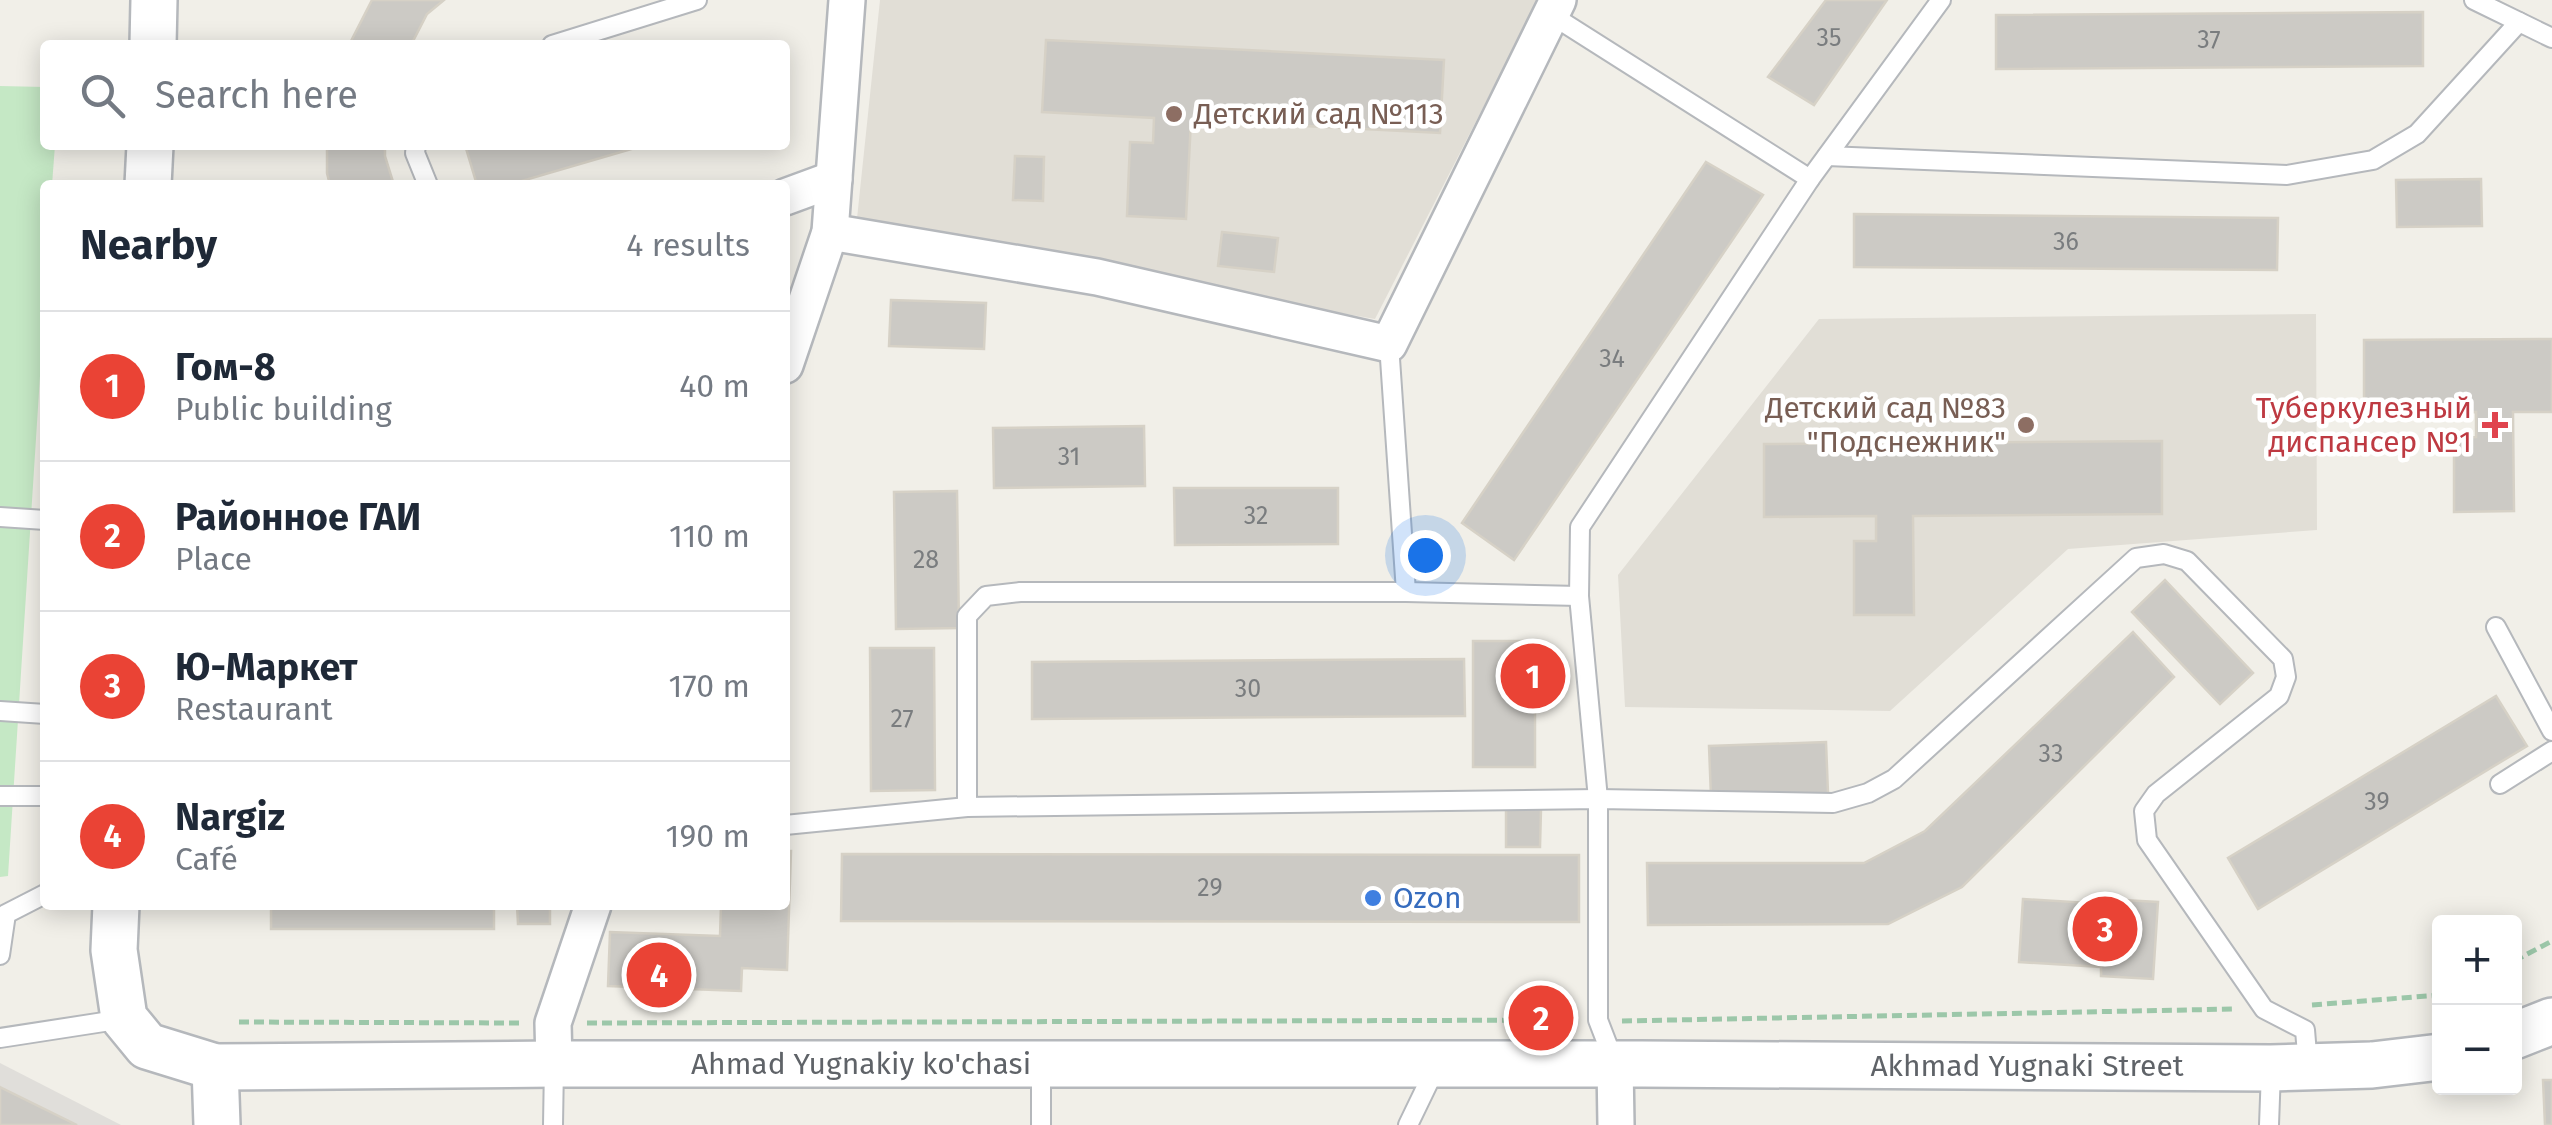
<!DOCTYPE html>
<html lang="en">
<head>
<meta charset="utf-8">
<style>
	:root { --surface:#fff; --page:#f6f6f7; --text:#1f2937; --muted:#747a83; --line:#e0e1e3; --accent:#ea4335 }
	body { margin:0; font-family:"Fira Sans",sans-serif; background:var(--page); color:var(--text) }
	.controls { position:absolute; right:30px; bottom:30px; display:grid; overflow:hidden; border-radius:10px; box-shadow:0 5px 25px #0003 }
	.controls button { width:90px; height:90px; display:grid; place-items:center; padding:0; border:0; border-bottom:2px solid var(--line); background:var(--surface); color:var(--text); font:50px sans-serif }
	.you { position:absolute; left:1425px; top:555px; width:35px; height:35px; margin:-25px; border:8px solid #fff; border-radius:50%; background:#1a73e8; box-shadow:0 0 0 15px #1a73e833 }
	.badge { display:grid; place-items:center; width:65px; height:65px; border-radius:50%; background:var(--accent); color:#fff; font-size:32px; font-weight:700 }
	.pin { position:absolute; translate:-50% -50%; border:5px solid #fff; box-shadow:0 2px 10px #0006 }
	.list { margin:0; padding:0; list-style:none }
	h2 { display:flex; justify-content:space-between; align-items:center; height:130px; margin:0; padding:0 40px; font-size:42px }
	h2 small { font-size:32px; font-weight:400; color:var(--muted) }
	.list li { display:grid; grid-template-columns:65px 1fr auto; gap:30px; align-items:center; box-sizing:border-box; height:150px; padding:0 40px; border-top:2px solid var(--line) }
	.list b { display:block; font-size:38px; white-space:nowrap }
	.list p { margin:0; font-size:32px; white-space:nowrap; color:var(--muted) }
	.list em { font-size:32px; font-style:normal; color:var(--muted) }
	.icon { flex:none; width:55px; height:55px; fill:none; stroke:currentColor; stroke-width:2; stroke-linecap:round; stroke-linejoin:round }
	.map { position:relative; flex:none; width:2552px; height:1125px; overflow:hidden }
	.search { position:absolute; background:var(--surface); box-shadow:0 5px 25px #0003; left:40px; top:40px; width:750px; height:110px; display:flex; align-items:center; gap:25px; box-sizing:border-box; padding:0 35px; border-radius:10px; color:var(--muted); font-size:38px }
	.panel { position:absolute; background:var(--surface); box-shadow:0 5px 25px #0003; left:40px; top:180px; width:750px; height:730px; border-radius:10px }
	.map>svg:first-child { display:block }
	.industrial { fill:#e0deda }
	.education { fill:#e1ded6 }
	.green { fill:#c5e8c5 }
	.building { fill:#cccac5; stroke:#d6d1c6; stroke-width:2.5 }
	.lines { fill:none; stroke-linecap:round; stroke-linejoin:round }
	.service-casing { stroke:#b5b8bc; stroke-width:22 }
	.minor-casing { stroke:#b5b8bc; stroke-width:40 }
	.tertiary-casing { stroke:#b5b8bc; stroke-width:50 }
	.path { stroke:#9cc7a9; stroke-width:5; stroke-dasharray:10 5; stroke-linecap:butt }
	.service { stroke:#fff; stroke-width:18 }
	.minor { stroke:#fff; stroke-width:35 }
	.tertiary { stroke:#fff; stroke-width:45 }
	.education-dot { fill:#8d6e63; stroke:#fff; stroke-width:4 }
	.health-dot { fill:#e0444e; stroke:#fff; stroke-width:4 }
	.shop-dot { fill:#3f7fe0; stroke:#fff; stroke-width:4 }
	.labels { text-anchor:middle; dominant-baseline:central; stroke-width:9; stroke-linejoin:round; paint-order:stroke }
	.number-label { font-size:25px; fill:#7a7d7f }
	.education-label { font-size:30px; fill:#785e54; stroke:#fff; text-anchor:start }
	.health-label { font-size:30px; fill:#be3a42; stroke:#fff; text-anchor:end }
	.shop-label { font-size:30px; fill:#366cbe; stroke:#fff; text-anchor:start }
	.street-label { font-size:30px; fill:#5f6368; stroke:#fff }
</style>
</head>
<body>
<div class="map">
<svg width="2552" height="1125" viewBox="0 0 2552 1125">
	<rect width="100%" height="100%" fill="#f1efe8"/>
	<polygon class="industrial" points="0,1063 121,1125 0,1125"/>
	<g class="education">
		<polygon points="880,0 1538,0 1375,319 856,228"/>
		<polygon points="2316,314 2317,530 2068,549 1890,711 1625,707 1618,575 1819,319"/>
	</g>
	<polygon class="green" points="0,86 45,87 45,145 55,145 52,185 45,185 45,298 8,876 0,877"/>
	<g class="building">
		<polygon points="372,0 444,0 427,14 411,45 349,45"/>
		<polygon points="1826,0 1887,0 1814,105 1768,77"/>
		<polygon points="2423,12 2423,66 1996,69 1996,15"/>
		<polygon points="1046,40 1444,60 1440,133 1191,120 1186,219 1127,216 1130,142 1153,143 1154,118 1042,112"/>
		<polygon points="327,145 385,145 385,156 394,185 330,185 327,173"/>
		<polygon points="465,145 645,145 508,185 477,185"/>
		<polygon points="1015,156 1044,157 1043,201 1013,200"/>
		<polygon points="1706,162 1763,195 1514,560 1462,523"/>
		<polygon points="2481,179 2482,226 2397,227 2396,180"/>
		<polygon points="1854,214 2278,218 2277,270 1854,267"/>
		<polygon points="1222,232 1278,238 1274,272 1218,266"/>
		<polygon points="891,300 986,303 984,349 889,346"/>
		<polygon points="2552,339 2552,412 2513,412 2514,511 2454,512 2454,438 2476,437 2476,412 2364,413 2364,340"/>
		<polygon points="1144,426 1145,486 994,488 993,428"/>
		<polygon points="2162,441 2162,514 1913,516 1914,615 1854,615 1854,541 1876,541 1876,516 1764,517 1764,444"/>
		<polygon points="1174,488 1338,488 1338,544 1175,545"/>
		<polygon points="957,491 959,628 896,629 894,492"/>
		<polygon points="2165,580 2253,673 2220,704 2132,612"/>
		<polygon points="2133,632 2174,677 1962,887 1888,924 1648,925 1647,863 1864,863 1925,831"/>
		<rect x="1473" y="641" width="62" height="126"/>
		<polygon points="870,648 934,648 935,790 871,791"/>
		<polygon points="1464,659 1465,716 1032,719 1032,662"/>
		<polygon points="2496,696 2527,746 2258,909 2228,858"/>
		<polygon points="1826,742 1828,793 1711,797 1709,746"/>
		<polygon points="1506,809 1541,809 1540,847 1506,847"/>
		<polygon points="785,851 791,851 787,970 742,968 741,991 608,986 610,932 720,936 721,905 785,905"/>
		<polygon points="842,854 1579,855 1579,922 841,921"/>
		<polygon points="2023,899 2105,904 2105,899 2158,902 2153,979 2101,976 2101,967 2019,962"/>
		<rect x="271" y="905" width="223" height="24"/>
		<polygon points="517,905 550,905 550,924 518,924"/>
		<polygon points="1514,1007 1569,1007 1568,1029 1514,1028"/>
		<polygon points="2543,1080 2552,1080 2552,1125 2545,1125"/>
		<polygon points="0,1087 77,1125 0,1125"/>
	</g>
	<g class="lines">
		<g class="service-casing">
			<g id="service">
				<polyline points="2474,0 2552,38"/>
				<polyline points="1550,14 1810,179"/>
				<polyline points="552,45 697,0"/>
				<polyline points="416,145 415,153 428,185"/>
				<polyline points="1827,156 2287,175 2373,160 2417,134 2519,22"/>
				<polyline points="1389,344 1406,592"/>
				<polyline points="0,517 45,520"/>
				<polyline points="2496,627 2552,731"/>
				<polyline points="0,711 45,714"/>
				<polyline points="2500,784 2552,751"/>
				<polyline points="0,796 45,796"/>
				<polyline points="967,807 967,616 986,596 1020,592 1406,592 1579,596"/>
				<polyline points="785,825 967,807 1598,799 1833,803 1868,793 1894,779 2136,558 2164,554 2187,561 2283,659 2286,677 2279,696 2156,794 2144,811 2147,840 2264,1009 2305,1030 2308,1066"/>
				<polyline points="0,955 6,914 45,894"/>
				<polyline points="0,1038 123,1019"/>
				<polyline points="1041,1064 1041,1125"/>
				<polyline points="1615,1064 1598,1020 1598,799 1579,596 1580,527 1810,179 1941,0"/>
				<polyline points="553,1125 554,1065"/>
				<polyline points="1408,1125 1436,1067"/>
				<polyline points="2269,1125 2271,1071"/>
			</g>
		</g>
		<g class="minor-casing">
			<g id="minor">
				<polyline points="785,197 834,179"/>
				<polyline points="830,232 1097,277 1389,344 1558,0"/>
				<polyline points="785,365 830,232 847,0"/>
				<polyline points="554,1064 553,1023 593,905"/>
				<polyline points="1615,1064 1616,1125"/>
			</g>
		</g>
		<g class="tertiary-casing">
			<g id="tertiary">
				<polyline points="153,45 154,0"/>
				<polyline points="148,185 150,145"/>
				<polyline points="116,905 114,950 124,1018 147,1046 215,1067 554,1064 1642,1064 2271,1068 2372,1065 2440,1057"/>
				<polyline points="2514,1036 2552,1021"/>
				<polyline points="215,1067 217,1125"/>
			</g>
		</g>
		<g class="path">
			<polyline points="2514,961 2552,941"/>
			<polyline points="2312,1005 2440,995"/>
			<polyline points="1622,1021 2236,1009"/>
			<polyline points="239,1022 521,1023"/>
			<polyline points="587,1023 1576,1020"/>
		</g>
		<use href="#service" class="service"/>
		<use href="#minor" class="minor"/>
		<use href="#tertiary" class="tertiary"/>
	</g>
	<g class="education-dot">
		<circle cx="1174" cy="114" r="10"/>
		<circle cx="2026" cy="425" r="10"/>
	</g>
	<path class="health-dot" d="M2490 410h10v10h10v10h-10v10h-10v-10h-10v-10h10z"/>
	<circle class="shop-dot" cx="1373" cy="898" r="10"/>
	<g class="labels">
		<g class="number-label">
			<text x="1829" y="38">35</text>
			<text x="2209" y="40">37</text>
			<text x="2066" y="242">36</text>
			<text x="1612" y="359">34</text>
			<text x="1069" y="457">31</text>
			<text x="1256" y="516">32</text>
			<text x="926" y="560">28</text>
			<text x="1248" y="689">30</text>
			<text x="902" y="719">27</text>
			<text x="2051" y="754">33</text>
			<text x="2377" y="802">39</text>
			<text x="1210" y="888">29</text>
		</g>
		<g class="education-label">
			<text x="1194" y="114">Детский сад №113</text>
			<text x="2006" y="408" text-anchor="end">Детский сад №83<tspan x="2006" dy="34">"Подснежник"</tspan></text>
		</g>
		<g class="health-label">
			<text x="2472" y="408">Туберкулезный<tspan x="2472" dy="34">диспансер №1</tspan></text>
		</g>
		<g class="shop-label">
			<text x="1393" y="898">Ozon</text>
		</g>
		<g class="street-label">
			<text x="861" y="1064">Ahmad Yugnakiy ko'chasi</text>
			<text x="2027" y="1066">Akhmad Yugnaki Street</text>
		</g>
	</g>
</svg>
<div class="controls">
<button>+</button>
<button>−</button>
</div>
<div class="you"></div>
<div class="pin badge" style="left:1533px;top:676px">1</div>
<div class="pin badge" style="left:1541px;top:1018px">2</div>
<div class="pin badge" style="left:2105px;top:929px">3</div>
<div class="pin badge" style="left:659px;top:975px">4</div>
<div class="search"><svg class="icon" aria-label="search" viewBox="0 0 24 24"><circle cx="10" cy="10" r="6"/><path d="M15 15l6 6"/></svg>Search here</div>
<section class="panel">
<h2>Nearby<small>4 results</small></h2>
<ul class="list">
<li><span class="badge">1</span><div><b>Гом-8</b><p>Public building</p></div><em>40 m</em></li>
<li><span class="badge">2</span><div><b>Районное ГАИ</b><p>Place</p></div><em>110 m</em></li>
<li><span class="badge">3</span><div><b>Ю-Маркет</b><p>Restaurant</p></div><em>170 m</em></li>
<li><span class="badge">4</span><div><b>Nargiz</b><p>Café</p></div><em>190 m</em></li>
</ul>
</section>
</div>
</body>
</html>
